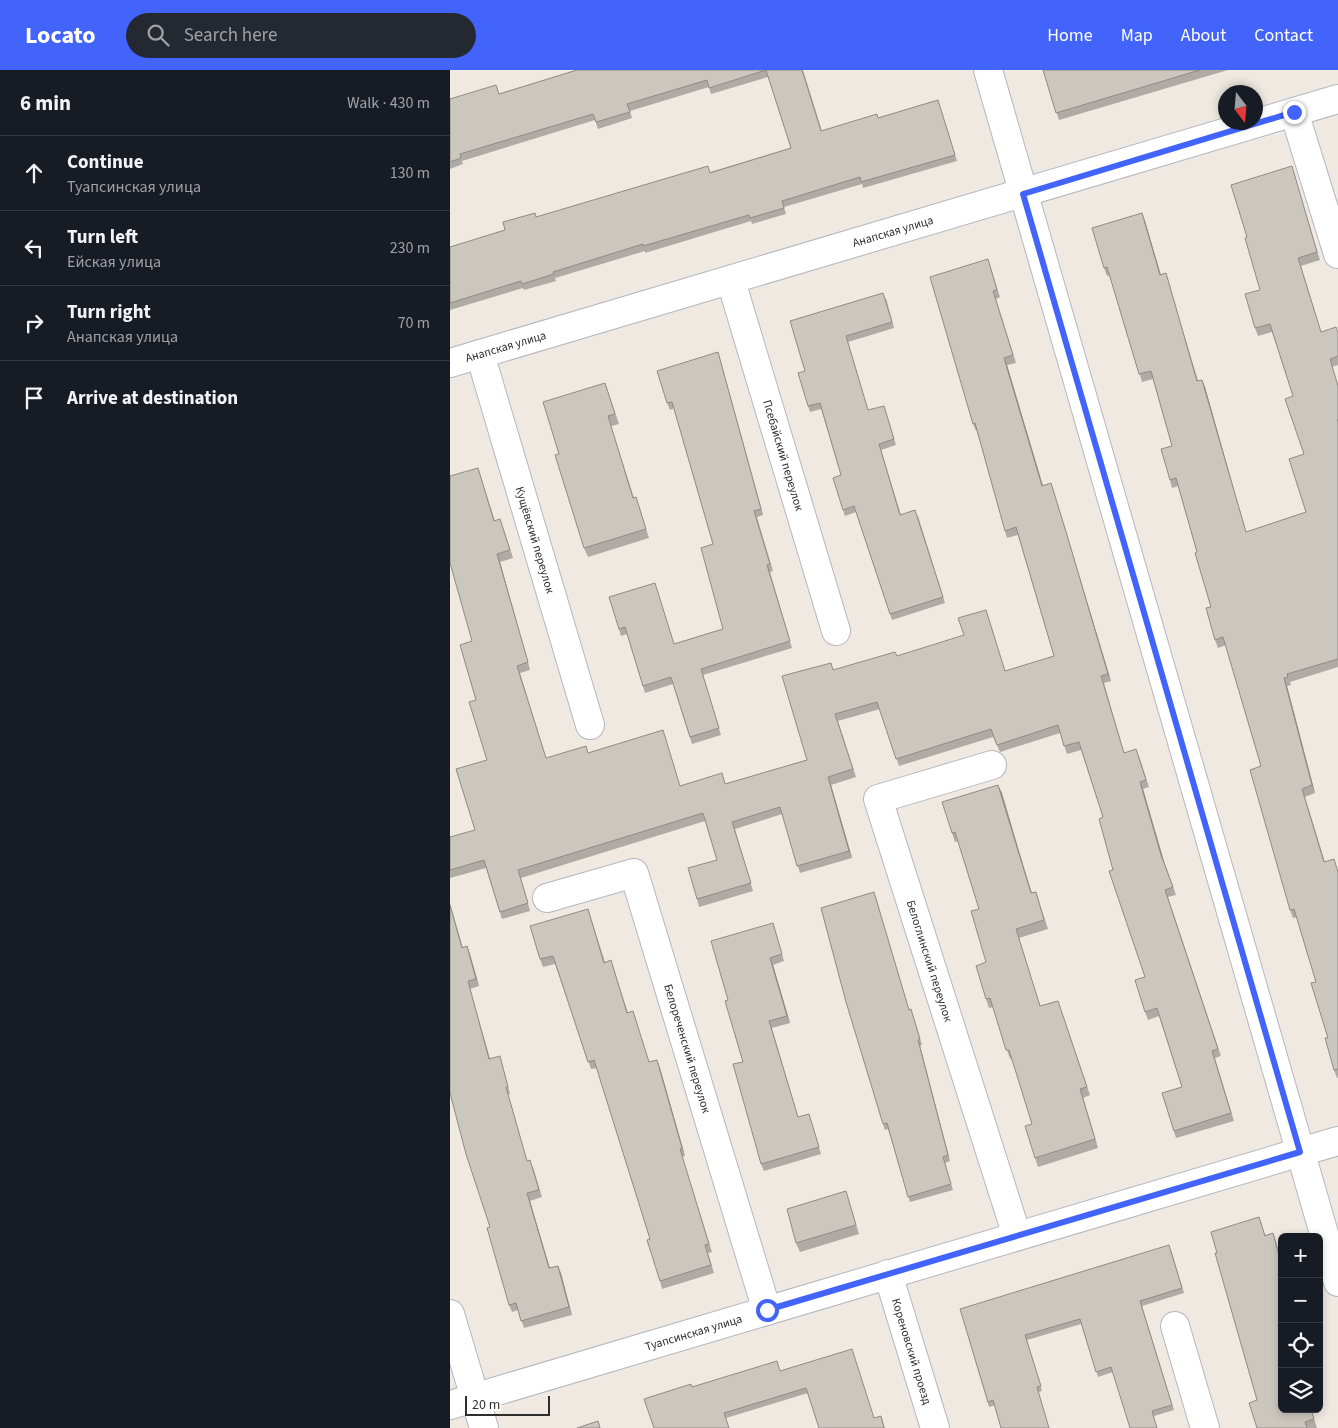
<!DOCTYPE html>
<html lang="en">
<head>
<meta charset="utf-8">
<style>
	:root { --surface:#171b24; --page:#242831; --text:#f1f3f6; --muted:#9ea1a6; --line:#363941; --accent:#4264fb }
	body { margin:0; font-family:"Source Sans 3",sans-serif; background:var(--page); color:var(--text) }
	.controls { position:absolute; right:15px; bottom:15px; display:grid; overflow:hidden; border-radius:8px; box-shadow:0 2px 8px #0003 }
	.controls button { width:45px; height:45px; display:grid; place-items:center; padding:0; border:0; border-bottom:1px solid var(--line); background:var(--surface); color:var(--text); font:25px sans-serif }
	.compass { position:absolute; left:768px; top:15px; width:45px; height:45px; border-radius:50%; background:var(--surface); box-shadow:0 2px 8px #0003; rotate:164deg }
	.scale { position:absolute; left:15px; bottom:12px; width:85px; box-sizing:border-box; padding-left:5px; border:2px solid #2e2e2e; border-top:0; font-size:14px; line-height:18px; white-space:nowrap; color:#2e2e2e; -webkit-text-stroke:4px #fff; paint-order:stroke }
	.stop { position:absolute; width:15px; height:15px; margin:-11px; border:4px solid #4264fb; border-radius:50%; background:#fff }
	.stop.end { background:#4264fb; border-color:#fff; box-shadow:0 1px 5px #0008 }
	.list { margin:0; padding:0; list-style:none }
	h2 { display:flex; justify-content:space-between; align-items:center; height:65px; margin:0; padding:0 20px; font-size:21px }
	h2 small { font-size:16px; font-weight:400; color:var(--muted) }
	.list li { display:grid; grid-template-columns:32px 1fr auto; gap:15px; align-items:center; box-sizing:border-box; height:75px; padding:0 20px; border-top:1px solid var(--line) }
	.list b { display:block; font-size:19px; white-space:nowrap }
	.list p { margin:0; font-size:16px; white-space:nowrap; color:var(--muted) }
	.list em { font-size:16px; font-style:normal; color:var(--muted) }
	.icon { flex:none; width:28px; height:28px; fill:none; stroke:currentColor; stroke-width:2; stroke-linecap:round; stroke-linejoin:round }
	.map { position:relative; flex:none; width:888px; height:1358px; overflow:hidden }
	header { display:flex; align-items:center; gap:30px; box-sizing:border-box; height:70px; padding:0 25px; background:var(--accent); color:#fff }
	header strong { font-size:24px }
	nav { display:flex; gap:28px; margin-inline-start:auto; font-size:18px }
	.search { width:350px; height:45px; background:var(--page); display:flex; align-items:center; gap:12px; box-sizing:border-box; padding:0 18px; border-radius:28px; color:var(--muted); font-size:19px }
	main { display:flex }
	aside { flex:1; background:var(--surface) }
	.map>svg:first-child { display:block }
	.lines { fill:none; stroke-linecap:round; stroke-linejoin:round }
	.minor-casing { stroke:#b4b7c1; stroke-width:30 }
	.minor { stroke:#fff; stroke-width:28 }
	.wall { fill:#afaba4 }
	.shaded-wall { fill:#8e8b86 }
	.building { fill:#cbc7bf; stroke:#8e8b86 }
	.route { stroke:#4264fb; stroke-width:6 }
	.labels { text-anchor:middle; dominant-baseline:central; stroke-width:4; stroke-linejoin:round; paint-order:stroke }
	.street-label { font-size:12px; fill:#2e2e2e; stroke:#fff }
</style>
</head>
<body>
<header>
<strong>Locato</strong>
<div class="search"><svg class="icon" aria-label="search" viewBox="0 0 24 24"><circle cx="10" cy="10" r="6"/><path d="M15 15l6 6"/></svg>Search here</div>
<nav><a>Home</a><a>Map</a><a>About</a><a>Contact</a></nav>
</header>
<main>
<aside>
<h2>6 min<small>Walk · 430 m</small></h2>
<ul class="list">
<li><svg class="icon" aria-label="ahead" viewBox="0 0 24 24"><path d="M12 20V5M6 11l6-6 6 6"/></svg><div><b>Continue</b><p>Туапсинская улица</p></div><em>130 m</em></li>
<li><svg class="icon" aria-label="left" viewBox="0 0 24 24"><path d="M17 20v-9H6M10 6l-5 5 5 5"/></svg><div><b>Turn left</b><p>Ейская улица</p></div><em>230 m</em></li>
<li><svg class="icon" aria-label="right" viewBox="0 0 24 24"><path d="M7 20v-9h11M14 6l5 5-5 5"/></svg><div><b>Turn right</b><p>Анапская улица</p></div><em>70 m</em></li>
<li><svg class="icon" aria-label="arrive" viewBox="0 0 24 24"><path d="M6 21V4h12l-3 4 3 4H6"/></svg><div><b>Arrive at destination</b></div></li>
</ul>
</aside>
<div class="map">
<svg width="888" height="1358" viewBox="0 0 888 1358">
	<rect width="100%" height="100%" fill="#efe9e1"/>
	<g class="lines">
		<g class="minor-casing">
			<g id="minor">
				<polyline points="538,0 888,1212"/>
				<polyline points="844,42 888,184"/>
				<path id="s1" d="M281 211 386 561"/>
				<path id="s2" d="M30 284 140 655"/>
				<path id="s3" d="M0 293 888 29"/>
				<path id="s4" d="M542 695 428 729 567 1166"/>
				<path id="s5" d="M97 828 184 803 317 1241"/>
				<path id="s6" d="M438 1204 485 1358"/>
				<polyline points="0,1244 34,1358"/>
				<polyline points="725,1256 755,1358"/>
				<path id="s7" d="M0 1335 888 1071"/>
			</g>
		</g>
		<use href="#minor" class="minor"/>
	</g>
	<g class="wall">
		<polygon points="127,0 353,0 372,61 428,48 488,30 507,91 413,118 412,114 334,137 336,144 302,154 301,151 195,183 195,181 105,208 106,211 74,220 73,218 0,240 0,177 55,160 86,147 260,102 341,78 318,7 261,24 259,17 180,41 182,48 148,59 145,50 12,91 13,94 0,99 0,29 49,24"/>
		<polygon points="593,0 778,0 609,50"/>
		<polygon points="844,104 870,190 851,196 871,262 888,263 888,295 882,297 888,315 888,597 840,612 841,615 837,616 865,723 855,727 875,792 888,800 888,1008 887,1008 884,1000 866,912 847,847 843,848 840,840 811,696 776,575 768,578 765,570 761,537 747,482 728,416 722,418 720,410 722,376 703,309 692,312 660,205 657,206 654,198 695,151 711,205 716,203 718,211 748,311 752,310 755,317 796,462 856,442 854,384 843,326 822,262 808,266 805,258 810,220"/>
		<polygon points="538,189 550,227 546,229 566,293 557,295 593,416 601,413 619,472 661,611 654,613 674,683 689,686 699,717 693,719 714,791 726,825 718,827 771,986 765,988 784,1051 726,1068 712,1023 732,1017 709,946 698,950 695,942 695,907 663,800 653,747 631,680 617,684 610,663 550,682 543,667 449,696 430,639 388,651 406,707 381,715 402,788 350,803 332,744 285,759 303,821 249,837 247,829 267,790 255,751 71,808 80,841 52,849 36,798 0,808 0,767 25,760 37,690 26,630 22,571 28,398 45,451 53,457 63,488 50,492 80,600 70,603 96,688 138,683 230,716 276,714 357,690 384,600 447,586 556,601 604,586 568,465 557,468 527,361 526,361 523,354"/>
		<polygon points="436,228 444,258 398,272 418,340 436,342 446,375 431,380 451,445 468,446 495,533 442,550 406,442 395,446 393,440 391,405 371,339 360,342 358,336 355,301"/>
		<polygon points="268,282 313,445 307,447 323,501 320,502 342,578 253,605 271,665 242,674 223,614 195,623 177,564 171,566 159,527 224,574 273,559 263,474 224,338 220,340 217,333"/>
		<polygon points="155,313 169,354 161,356 184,428 189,436 199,468 138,487 134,478 109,384"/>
		<polygon points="548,715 582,823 586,822 598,859 569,868 590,936 608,931 640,1025 633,1028 648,1078 588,1097 585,1088 582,1054 562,988 560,989 543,937 539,938 536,929 536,892 529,839 508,771 505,772 502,763"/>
		<polygon points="424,822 459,940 463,945 472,975 470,976 500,1091 495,1093 503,1120 460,1132 438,1059 435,1060 433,1054"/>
		<polygon points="0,833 13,878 17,876 29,916 20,919 39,988 52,993 60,1024 58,1024 77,1091 83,1097 92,1127 80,1131 99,1198 108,1196 122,1245 74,1258 68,1240 62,1242 59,1235 40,1157 0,1023"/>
		<polygon points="138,839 155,892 161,890 178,943 183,941 199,992 210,998 235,1086 232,1087 262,1182 258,1183 264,1203 212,1219 210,1211 200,1169 147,998 141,999 105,894 93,897 90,889"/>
		<polygon points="325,860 334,891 323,895 340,953 322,958 348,1047 361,1051 371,1084 314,1101 311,1094 293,992 278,930"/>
		<polygon points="399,1131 409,1164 350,1182 346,1173"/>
		<polygon points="809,1147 815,1165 823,1163 826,1172 832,1339 861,1339 867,1358 807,1358 807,1330 767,1183"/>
		<polygon points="721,1180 734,1223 692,1236 724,1340 704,1346 663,1302 648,1307 631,1254 577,1270 592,1321 539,1337 510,1239"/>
		<polygon points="330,1301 424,1348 431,1346 435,1358 369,1358 358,1323 276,1348 242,1317"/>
	</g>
	<g class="shaded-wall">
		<polygon points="692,143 695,151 713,213 710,205"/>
		<polygon points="716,203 718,211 750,319 747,311"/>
		<polygon points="268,282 270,289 313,445 311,439"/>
		<polygon points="554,288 557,295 595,423 592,416"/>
		<polygon points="752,310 755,317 798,470 796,462"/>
		<polygon points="601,413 619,472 661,611 658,604"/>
		<polygon points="47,484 50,492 80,600 78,592"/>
		<polygon points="834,608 837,616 865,723 862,715"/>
		<polygon points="378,707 381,715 402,788 399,781"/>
		<polygon points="690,712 693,719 714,792 711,785"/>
		<polygon points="548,715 552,723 584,832 581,823"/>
		<polygon points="17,876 20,884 29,916 26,909"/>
		<polygon points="320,888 323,895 340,953 337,946"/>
		<polygon points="18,911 20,919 42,996 39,989"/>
		<polygon points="468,970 470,976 500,1091 498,1085"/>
		<polygon points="207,990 210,998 235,1086 232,1078"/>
		<polygon points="630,1019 633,1028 648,1078 645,1069"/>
		<polygon points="77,1123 80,1131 102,1205 99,1198"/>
		<polygon points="823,1163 826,1172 832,1193 832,1196"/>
		<polygon points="108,1196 111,1203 122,1245 119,1237"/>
	</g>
	<g class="building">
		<polygon points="127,0 352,0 371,61 427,44 428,48 488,30 505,85 411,112 410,107 332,131 334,138 300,148 299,145 193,176 193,174 103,202 104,204 72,214 71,211 0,233 0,177 55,160 53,152 85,143 86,147 258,96 260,103 341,78 316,0 259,18 257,10 177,34 180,42 146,52 143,44 10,84 11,88 0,92 0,29 46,15 49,24"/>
		<polygon points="593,0 750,0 606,43"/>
		<polygon points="842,96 867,182 848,188 871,262 886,257 888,263 888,286 880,289 888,316 888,349 887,350 888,352 888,589 837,604 838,607 834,608 862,715 852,719 874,792 884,789 888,802 888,999 884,1000 875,968 878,968 861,913 866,912 844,839 840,840 800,700 811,696 773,567 765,570 756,538 761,537 745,483 747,482 726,408 720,410 711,379 722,376 701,301 689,304 657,197 654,198 642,158 692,143 710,205 716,203 747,311 752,310 796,462 856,442 839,389 854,384 835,329 843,326 820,254 805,258 795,224 810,220 795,168 797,167 781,115"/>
		<polygon points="538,189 547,220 543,221 563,285 554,288 592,416 601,413 617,465 658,604 651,606 674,683 686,679 696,710 690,712 711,785 723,817 715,820 768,979 762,981 781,1043 724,1061 712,1023 732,1017 707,938 695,942 685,910 695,907 659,801 663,800 649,749 653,747 629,672 614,676 608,655 547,675 541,659 446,689 427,632 385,644 403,699 378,707 399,781 347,796 330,737 282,752 301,813 247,829 238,798 267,790 253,743 68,800 78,833 50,842 34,790 0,800 0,767 25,760 6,699 37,690 19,632 26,630 10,575 22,571 0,493 0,406 28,398 44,451 50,449 60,480 47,484 78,592 67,596 96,688 136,676 138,683 213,660 230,716 272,703 275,714 357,690 332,606 381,593 383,600 445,582 447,586 514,565 508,548 536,540 555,601 604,586 566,457 555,461 525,353 523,354 480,207"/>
		<polygon points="433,223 442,252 396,266 418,340 434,336 444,369 429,374 450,445 465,440 493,527 440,544 404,436 393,440 383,408 391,405 370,333 358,336 348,303 355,301 340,251"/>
		<polygon points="268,282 311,439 304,441 320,494 317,495 340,571 251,599 269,658 240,667 221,607 193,616 175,557 169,559 159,527 205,513 224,574 273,559 251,478 263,474 222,332 217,333 207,301"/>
		<polygon points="155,313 165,344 158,346 183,428 186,427 196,459 134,478 105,385 109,384 93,332"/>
		<polygon points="548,715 581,823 586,822 594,850 566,859 590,936 608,931 637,1017 630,1019 645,1069 585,1088 575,1056 582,1054 559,980 556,980 540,928 536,929 526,896 536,892 521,841 529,839 505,762 502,763 492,732"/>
		<polygon points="424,822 459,940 461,939 470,969 468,970 498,1085 493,1087 501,1114 458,1127 437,1053 433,1054 396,932 371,838"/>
		<polygon points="0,835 12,878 17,876 26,909 18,911 39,989 50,986 58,1017 56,1017 77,1091 80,1090 89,1120 77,1123 99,1198 108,1196 119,1237 71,1251 66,1233 59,1235 37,1158 40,1157 16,1084 0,1023"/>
		<polygon points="138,839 154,893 161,890 177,943 183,941 199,992 207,990 232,1078 230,1079 259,1174 255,1175 261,1195 210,1211 197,1170 200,1169 144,990 138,992 103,886 90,889 80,856"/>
		<polygon points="323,853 332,884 320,888 337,946 319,951 348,1047 359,1044 369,1077 311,1094 283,994 293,992 275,931 278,930 261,871"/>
		<polygon points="396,1121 406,1155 346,1173 337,1139"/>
		<polygon points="809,1147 815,1166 823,1163 832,1196 832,1339 861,1339 864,1349 855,1352 857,1358 807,1358 799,1333 807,1330 765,1183 767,1183 761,1162"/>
		<polygon points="719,1175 732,1218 690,1231 722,1335 702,1341 707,1358 680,1358 661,1297 646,1302 630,1249 575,1265 591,1316 587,1317 599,1358 551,1358 543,1330 538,1332 510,1239"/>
		<polygon points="402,1279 424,1348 431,1346 434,1358 369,1358 356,1318 274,1343 279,1358 204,1358 194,1329 241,1314 242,1317 327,1291 330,1301"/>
		<polygon points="148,1351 150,1358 127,1358"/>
	</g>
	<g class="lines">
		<polyline class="route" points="317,1240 850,1082 573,124 844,42"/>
	</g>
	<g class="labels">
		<g class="street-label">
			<text stroke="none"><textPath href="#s3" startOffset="462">Анапская улица</textPath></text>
			<text stroke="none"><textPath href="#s3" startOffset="58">Анапская улица</textPath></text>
			<text stroke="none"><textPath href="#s1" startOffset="182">Псебайский переулок</textPath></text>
			<text stroke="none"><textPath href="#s2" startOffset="194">Кущёвский переулок</textPath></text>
			<text stroke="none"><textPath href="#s4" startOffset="289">Белоглинский переулок</textPath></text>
			<text stroke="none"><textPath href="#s5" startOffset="274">Белореченский переулок</textPath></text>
			<text stroke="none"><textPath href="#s7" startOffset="254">Туапсинская улица</textPath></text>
			<text stroke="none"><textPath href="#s6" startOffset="81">Кореновский проезд</textPath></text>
		</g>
	</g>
</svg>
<div class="controls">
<button>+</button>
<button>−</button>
<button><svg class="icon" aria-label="locate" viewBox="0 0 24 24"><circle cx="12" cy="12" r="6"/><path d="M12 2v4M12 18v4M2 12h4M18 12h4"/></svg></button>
<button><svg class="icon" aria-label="layers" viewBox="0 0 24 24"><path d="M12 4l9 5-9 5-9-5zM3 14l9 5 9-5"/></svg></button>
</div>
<svg class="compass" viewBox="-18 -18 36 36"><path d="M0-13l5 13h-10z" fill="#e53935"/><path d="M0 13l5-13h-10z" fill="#9ea1a6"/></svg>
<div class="scale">20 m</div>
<div class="stop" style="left:317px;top:1240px"></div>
<div class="stop end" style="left:844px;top:42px"></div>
</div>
</main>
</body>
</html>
